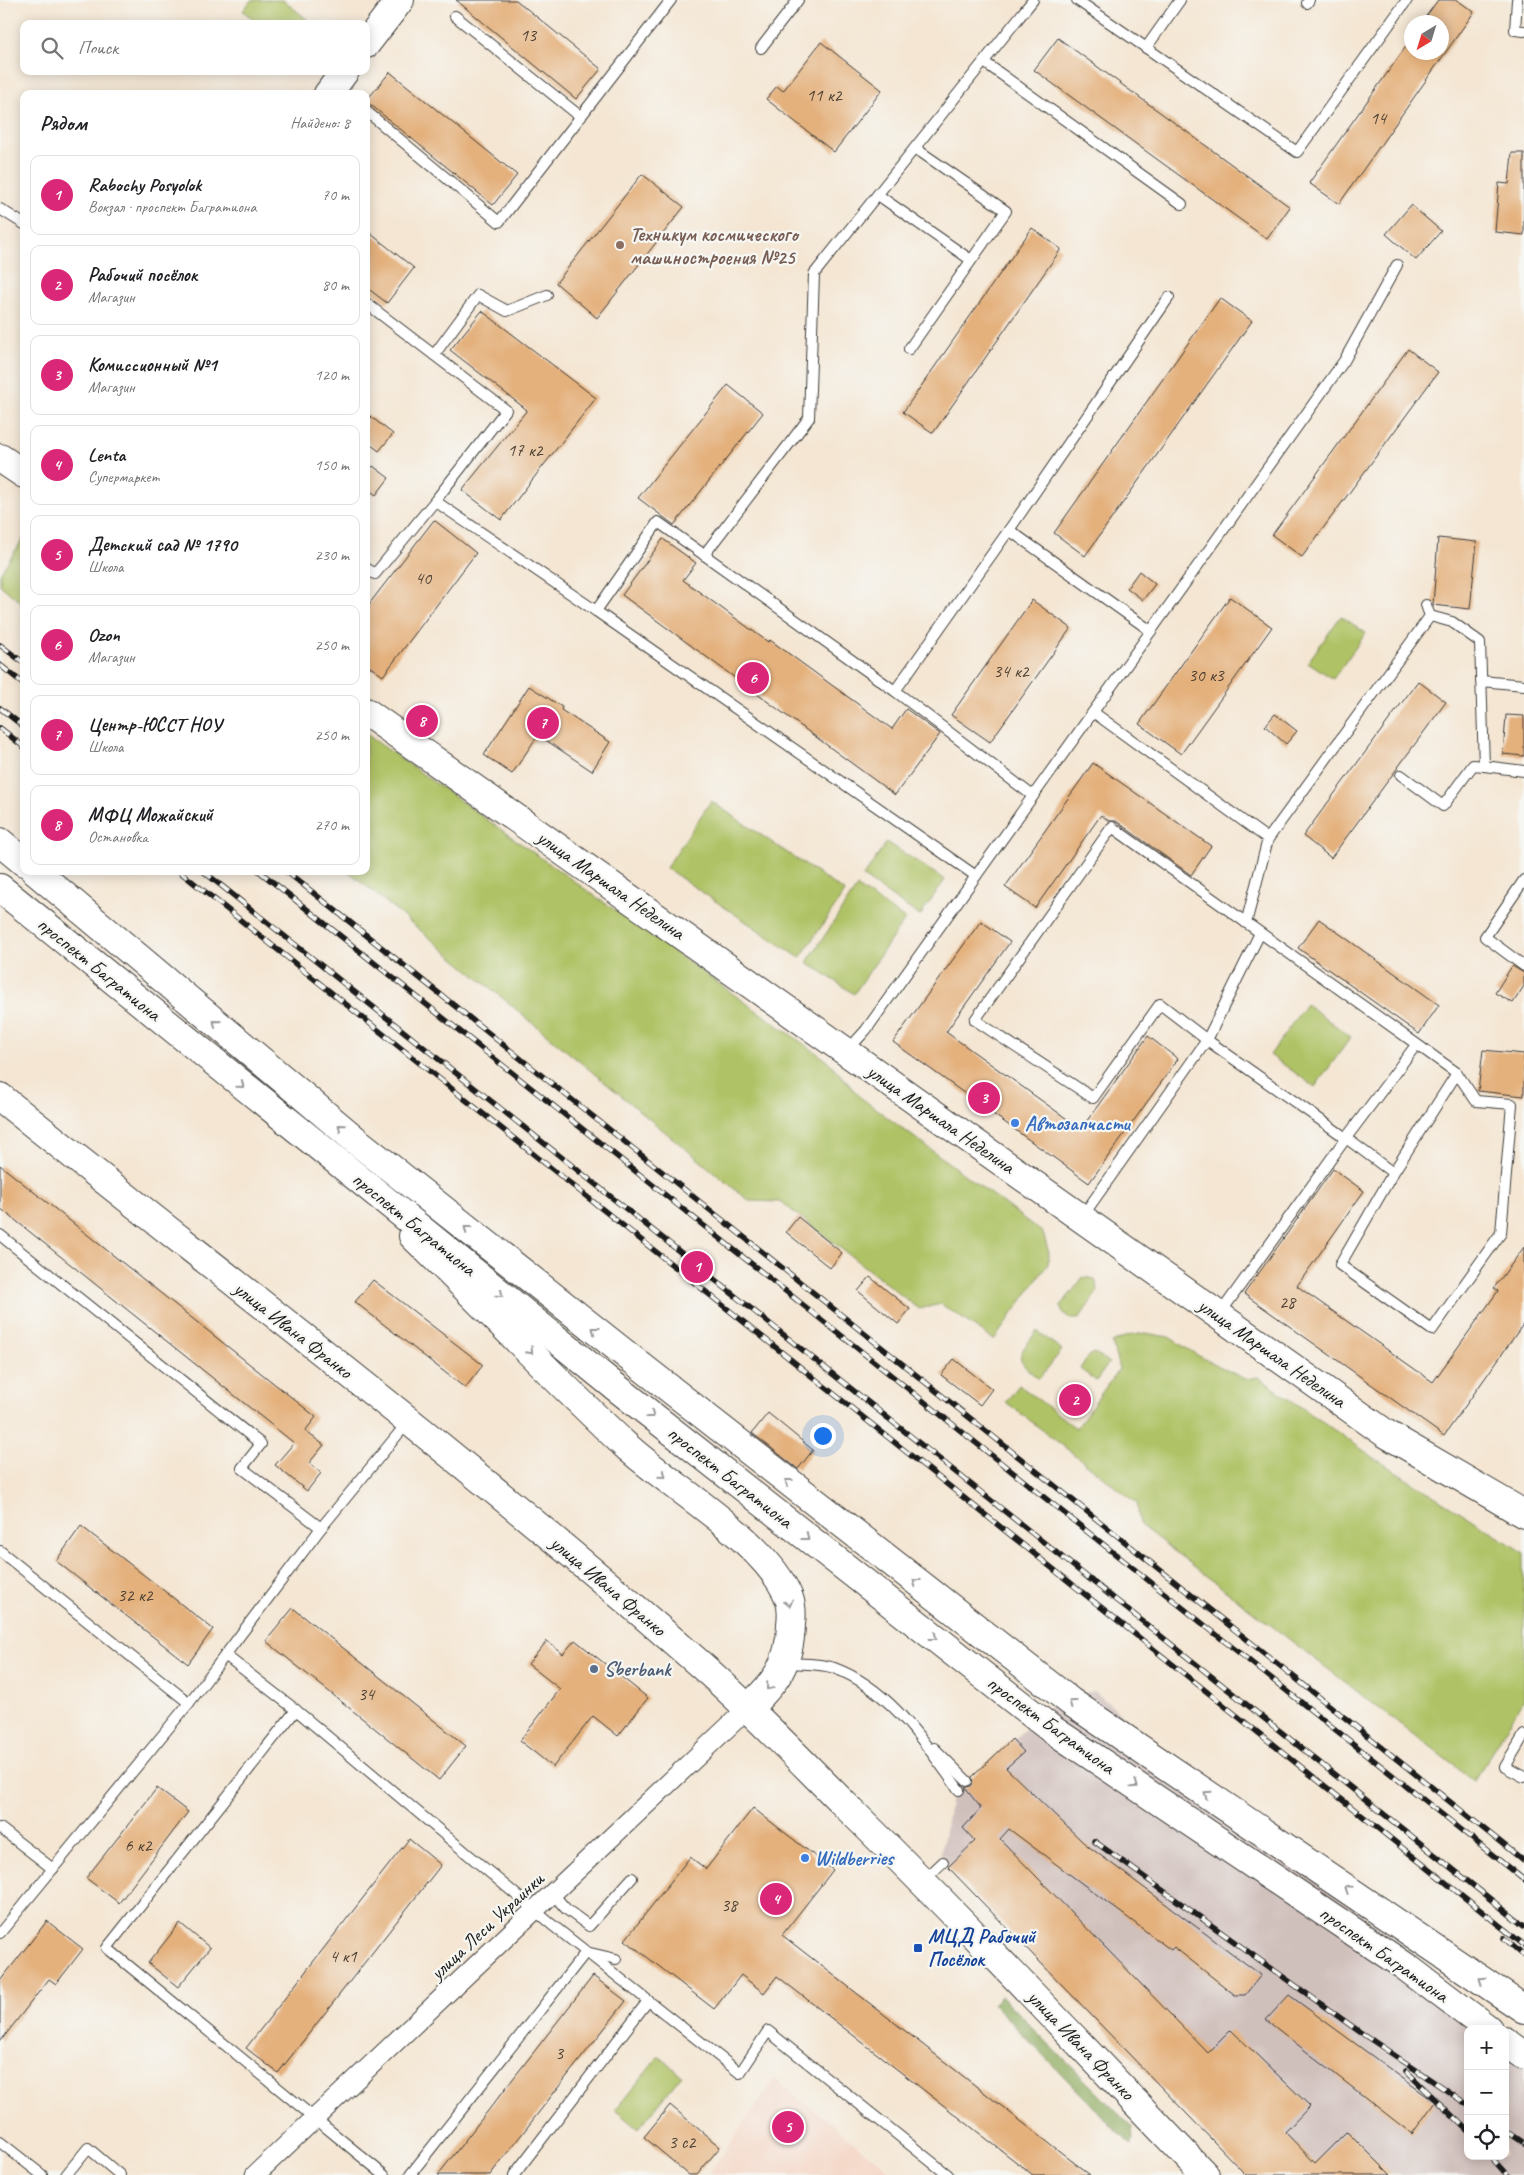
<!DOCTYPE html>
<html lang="ru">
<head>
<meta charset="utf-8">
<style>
	:root { --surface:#fff; --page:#f6f6f6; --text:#202124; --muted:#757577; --line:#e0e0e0; --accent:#db2777 }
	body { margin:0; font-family:Caveat,sans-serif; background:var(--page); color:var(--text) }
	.controls { position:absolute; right:15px; bottom:15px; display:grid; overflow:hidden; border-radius:10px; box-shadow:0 2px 12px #0003 }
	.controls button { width:45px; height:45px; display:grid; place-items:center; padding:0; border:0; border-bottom:1px solid var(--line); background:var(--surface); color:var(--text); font:25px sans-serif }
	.compass { position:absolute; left:1404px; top:15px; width:45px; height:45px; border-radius:50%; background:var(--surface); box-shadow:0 2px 12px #0003; rotate:218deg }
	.you { position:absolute; left:822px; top:1435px; width:18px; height:18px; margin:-12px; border:4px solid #fff; border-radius:50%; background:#1a73e8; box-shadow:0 0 0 8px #1a73e833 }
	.badge { display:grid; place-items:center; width:32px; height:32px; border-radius:50%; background:var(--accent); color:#fff; font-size:16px; font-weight:700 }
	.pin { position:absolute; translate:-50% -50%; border:2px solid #fff; box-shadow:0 1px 5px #0006 }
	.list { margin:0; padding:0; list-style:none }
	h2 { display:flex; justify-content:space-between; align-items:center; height:65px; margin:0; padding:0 20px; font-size:21px }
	h2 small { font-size:16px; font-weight:400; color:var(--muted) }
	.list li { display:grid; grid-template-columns:32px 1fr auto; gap:15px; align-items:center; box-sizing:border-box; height:80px; margin:0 10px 10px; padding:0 10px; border:1px solid var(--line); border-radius:10px }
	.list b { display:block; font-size:19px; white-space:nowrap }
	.list p { margin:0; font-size:16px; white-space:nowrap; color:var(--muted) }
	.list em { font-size:16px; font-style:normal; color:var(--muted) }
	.icon { flex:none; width:28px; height:28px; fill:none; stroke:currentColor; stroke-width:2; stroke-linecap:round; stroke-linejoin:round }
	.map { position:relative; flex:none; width:1524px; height:2175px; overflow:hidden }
	.search { position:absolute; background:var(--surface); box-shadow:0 2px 12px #0003; left:20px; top:20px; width:350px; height:55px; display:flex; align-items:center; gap:12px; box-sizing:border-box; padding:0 18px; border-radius:10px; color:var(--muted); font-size:19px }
	.panel { position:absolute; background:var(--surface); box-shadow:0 2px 12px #0003; left:20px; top:90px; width:350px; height:785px; border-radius:10px }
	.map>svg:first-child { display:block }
	.built { fill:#f4d3c1 }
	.industrial { fill:#d0c0bc }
	.green { fill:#afc265; stroke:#666f40 }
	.forest { fill:#8ba85a; stroke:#54623b }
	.building { fill:#e4b17d }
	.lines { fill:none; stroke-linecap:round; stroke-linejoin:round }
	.lane-casing { stroke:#3c3a37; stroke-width:12 }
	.street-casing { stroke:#3c3a37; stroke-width:21 }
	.secondary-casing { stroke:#3c3a37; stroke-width:30 }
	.primary-casing { stroke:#3c3a37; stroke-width:30 }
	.lane { stroke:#fff; stroke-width:10 }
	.street { stroke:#fff; stroke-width:19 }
	.secondary { stroke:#fff; stroke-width:28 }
	.primary { stroke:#fff; stroke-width:28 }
	.rail-casing { stroke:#1c1c1c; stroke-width:5.5 }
	.rail { stroke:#f6f6f2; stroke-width:4; stroke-dasharray:11; stroke-linecap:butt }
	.oneway { stroke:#999 }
	.education-dot { fill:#8d6e63; stroke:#f6f6f2; stroke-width:2 }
	.shop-dot { fill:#3f7fe0; stroke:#f6f6f2; stroke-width:2 }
	.service-dot { fill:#5c6f8a; stroke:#f6f6f2; stroke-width:2 }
	.transit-dot { fill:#1a4fb4; stroke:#f6f6f2; stroke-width:2 }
	.labels { text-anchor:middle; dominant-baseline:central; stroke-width:4.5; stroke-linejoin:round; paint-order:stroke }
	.number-label { font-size:18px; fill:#4e4134 }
	.education-label { font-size:20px; font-weight:bold; fill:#785e54; stroke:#f6f6f2; text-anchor:start }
	.street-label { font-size:20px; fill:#1c1c1c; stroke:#f6f6f2 }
	.shop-label { font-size:20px; font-weight:bold; fill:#366cbe; stroke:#f6f6f2; text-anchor:start }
	.service-label { font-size:20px; font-weight:bold; fill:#4e5e75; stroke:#f6f6f2; text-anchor:start }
	.transit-label { font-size:20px; font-weight:bold; fill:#164399; stroke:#f6f6f2; text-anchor:start }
</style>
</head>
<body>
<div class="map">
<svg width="1524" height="2175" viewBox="0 0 1524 2175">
	<rect width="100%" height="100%" fill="#f6f6f2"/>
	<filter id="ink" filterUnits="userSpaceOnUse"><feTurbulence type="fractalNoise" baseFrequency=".02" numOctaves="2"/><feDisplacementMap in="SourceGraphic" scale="10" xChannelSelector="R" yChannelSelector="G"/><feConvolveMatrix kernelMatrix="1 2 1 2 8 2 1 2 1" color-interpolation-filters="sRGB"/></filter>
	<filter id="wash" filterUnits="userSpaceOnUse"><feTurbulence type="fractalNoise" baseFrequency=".0096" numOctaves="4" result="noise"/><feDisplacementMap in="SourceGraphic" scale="20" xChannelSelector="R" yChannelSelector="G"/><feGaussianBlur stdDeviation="1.12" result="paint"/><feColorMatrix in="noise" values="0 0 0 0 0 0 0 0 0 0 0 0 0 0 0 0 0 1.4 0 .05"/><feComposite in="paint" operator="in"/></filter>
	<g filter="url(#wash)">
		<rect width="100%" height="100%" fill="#f4e6d3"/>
		<polygon class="built" points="775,2079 895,2175 708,2175"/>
		<polygon class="industrial" points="1073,1684 1084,1693 1094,1691 1471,2004 1468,2029 1468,2156 1505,2156 1505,2036 1524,2054 1524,2175 1246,2175 948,1867 940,1858 951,1798"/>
		<g class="green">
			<polygon points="251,0 283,0 313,24 259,24 243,11"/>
			<polygon points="24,538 24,605 0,585 0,573"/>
			<polygon points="1341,616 1366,633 1333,679 1308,662"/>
			<polygon points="366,734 828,1061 860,1097 1043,1233 1049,1253 1048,1264 994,1340 941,1304 919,1309 781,1202 749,1201 348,871 366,871"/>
			<polygon points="711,801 845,892 800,958 666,868"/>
			<polygon points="887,842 945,880 920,916 863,877"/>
			<polygon points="857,887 905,919 854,994 807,962"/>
			<polygon points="1306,1004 1351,1037 1315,1087 1270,1055"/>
			<polygon points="1083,1277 1095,1279 1098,1291 1079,1319 1071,1319 1062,1312 1061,1306"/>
			<path d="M1037 1331 1062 1350 1039 1379C1012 1357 1017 1357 1037 1331Z"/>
			<polygon points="1145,1333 1169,1337 1197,1355 1245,1379 1258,1377 1373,1457 1524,1553 1524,1699 1474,1781 1140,1525 1137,1503 1006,1402 1019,1385 1076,1428 1119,1369 1112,1343 1127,1336"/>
			<polygon points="1094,1353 1109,1363 1096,1381 1080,1369 1088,1356"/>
			<polygon points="659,2056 682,2075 638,2129 615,2110"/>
		</g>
		<polygon class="forest" points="1001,1996 1132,2127 1133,2139 1131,2145 993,2004"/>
		<g id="blocks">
			<g class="building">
				<polygon points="456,0 516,0 601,69 576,99"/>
				<polygon points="1438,0 1457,0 1474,12 1339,204 1309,183 1412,38 1412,52 1442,52 1442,22 1422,22"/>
				<polygon points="1058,38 1290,207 1267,239 1034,70"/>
				<polygon points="821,42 882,90 834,152 766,99 777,86 783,91"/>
				<polygon points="390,72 517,175 493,205 366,101"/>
				<polygon points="1512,153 1524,153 1524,235 1495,232 1499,183 1509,184"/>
				<polygon points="642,174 684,207 597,318 556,283"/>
				<polygon points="1411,205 1441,231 1416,260 1386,234"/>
				<polygon points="1032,228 1061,249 933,433 903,412"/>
				<polygon points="366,230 414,268 387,303 366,287"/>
				<polygon points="1220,298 1252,321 1085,556 1054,533"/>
				<polygon points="482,311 596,398 501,520 462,490 527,410 450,350"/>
				<polygon points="1408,349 1438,372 1302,557 1272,535"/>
				<polygon points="728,385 763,413 674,525 638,498"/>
				<polygon points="366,413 393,434 379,451 366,441"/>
				<polygon points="373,466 389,478 376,495 366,488 366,474"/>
				<polygon points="434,520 476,553 383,676 366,664 366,608"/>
				<polygon points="1438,538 1477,542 1470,609 1433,605"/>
				<polygon points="663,539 696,563 683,580 768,642 770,640 892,729 906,709 940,734 895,795 622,595"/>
				<polygon points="1139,571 1155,584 1143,600 1127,588"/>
				<polygon points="1230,597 1272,627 1181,754 1139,724"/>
				<polygon points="1032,600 1071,628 990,742 951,715"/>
				<polygon points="1418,681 1446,702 1331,858 1303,836"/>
				<polygon points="529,686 562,707 561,710 610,742 592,771 538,735 512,774 484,755"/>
				<polygon points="1275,714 1297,731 1286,744 1265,726"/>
				<polygon points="1506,715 1524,716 1524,756 1503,754"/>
				<polygon points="1093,763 1211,846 1191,875 1116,821 1109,821 1101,815 1035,908 1005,887"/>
				<polygon points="1319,919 1439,1005 1419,1034 1298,948"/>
				<polygon points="981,921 1010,942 946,1032 1081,1129 1148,1036 1178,1059 1089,1183 893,1042"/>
				<polygon points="1512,966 1524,973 1524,986 1513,1003 1495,993"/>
				<polygon points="1483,1050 1524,1054 1524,1096 1478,1091"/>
				<polygon points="0,1165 316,1417 305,1431 324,1445 309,1463 321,1473 307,1491 275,1465 294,1443 0,1208"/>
				<polygon points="1333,1169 1364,1191 1297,1286 1433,1382 1498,1291 1494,1288 1524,1247 1524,1323 1444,1436 1244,1294"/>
				<polygon points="798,1217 842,1253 830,1268 786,1232"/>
				<polygon points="870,1277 910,1309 898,1324 858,1291"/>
				<polygon points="373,1280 483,1365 465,1388 355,1302"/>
				<polygon points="954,1359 992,1389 980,1405 941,1375"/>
				<polygon points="768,1413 813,1450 798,1469 752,1433"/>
				<polygon points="81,1526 213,1629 188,1664 56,1561"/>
				<polygon points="293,1608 466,1746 439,1780 266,1641"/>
				<polygon points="575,1640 648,1698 618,1736 593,1716 553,1767 520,1741 560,1689 528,1664 547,1641 563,1654"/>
				<polygon points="1012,1739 1024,1752 1006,1768 1084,1843 1261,1975 1245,1995 1235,1995 1174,1947 1171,1950 1009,1829 1000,1839 1208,2053 1231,2030 1310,2106 1285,2132 1315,2163 1347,2131 1391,2175 1246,2175 948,1867 975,1841 963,1828 981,1808 965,1788 972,1785 972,1777"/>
				<polygon points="157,1788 188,1812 119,1903 86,1878"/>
				<polygon points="753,1808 833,1870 782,1935 1090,2175 1033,2175 777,1976 764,1993 741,1975 714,2009 625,1940 690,1857 706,1869"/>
				<polygon points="409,1839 441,1865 278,2073 246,2048"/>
				<polygon points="47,1921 83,1949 56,1984 49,1979 0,2042 0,1981"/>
				<polygon points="180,1923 210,1948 178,1987 148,1963"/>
				<polygon points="593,1976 626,2001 564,2080 490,2175 438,2175"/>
				<polygon points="1289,1995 1435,2102 1412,2134 1266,2020"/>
				<polygon points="670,2105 720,2147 697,2175 689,2175 644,2137"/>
			</g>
		</g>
	</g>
	<g filter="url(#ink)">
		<use href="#blocks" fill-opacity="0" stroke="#3c3a37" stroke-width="1"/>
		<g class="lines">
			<g class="lane-casing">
				<g id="lane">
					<polyline points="1077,0 1297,152 1407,0"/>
					<polyline points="1517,0 1515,30 1524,31"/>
					<polyline points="1307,3 1309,0"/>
					<polyline points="455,16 581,117"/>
					<polyline points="761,48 798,0"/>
					<polyline points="1146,48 1180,0"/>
					<polyline points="984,62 1182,204"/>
					<polyline points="366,111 499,222 671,0"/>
					<polyline points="878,195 971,260"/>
					<polyline points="0,209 24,224"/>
					<polyline points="366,303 506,410 435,501"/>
					<polyline points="909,349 1006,211 915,148"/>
					<polyline points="434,355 478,295 507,311 547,295"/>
					<polyline points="1009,530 1151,631"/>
					<polyline points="704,555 809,418 814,274 1033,0"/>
					<polyline points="366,568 375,574 435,501 596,611"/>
					<polyline points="1430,616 1452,622 1480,642 1484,766 1524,771"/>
					<polyline points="1481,681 1524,685"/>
					<polyline points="895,691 1009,530 1169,297"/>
					<polyline points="1093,712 1268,839"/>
					<polyline points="1401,775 1443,806 1473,765 1484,766"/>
					<polyline points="976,876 596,611 658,522 895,691 1033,796 1344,361 1397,265"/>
					<polyline points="1524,880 1485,937 1524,966"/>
					<polyline points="1246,923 1268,839 1430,616 1426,605"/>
					<polyline points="847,1051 866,1030 1033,796"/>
					<polyline points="1393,1173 1457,1073"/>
					<polyline points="1082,1217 1207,1040 1260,933"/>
					<polyline points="0,1235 261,1444 242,1468 321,1528"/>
					<polyline points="1219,1315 1346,1138 1393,1173 1340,1265 1432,1330 1501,1233 1512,1104 1476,1101 1457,1073 1112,827 975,1020 1093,1098 1160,1004 1207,1040 1346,1138 1416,1045"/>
					<polyline points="0,1551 189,1703"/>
					<polyline points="225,1655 296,1710 551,1924 740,2073 768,2031 948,2175"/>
					<path d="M785 1663C800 1664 820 1663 834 1668 891 1689 925 1744 959 1790"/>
					<polyline points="296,1710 107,1948 384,2175"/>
					<polyline points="1524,1735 1505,1767 1524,1777"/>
					<polyline points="934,1748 967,1781"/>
					<polyline points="0,1828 53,1869"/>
					<polyline points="923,1881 943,1862"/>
					<polyline points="553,1894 566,1909 589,1926 632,1878"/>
					<polyline points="0,1933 189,1703 321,1528 408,1422"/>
					<polyline points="0,2142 42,2175"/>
					<polyline points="66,2175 88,2148 120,2175"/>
					<polyline points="410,2175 586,1952 616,1959"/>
					<polyline points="514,2175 648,2001"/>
				</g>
			</g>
			<g class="street-casing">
				<polyline id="street" points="255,2175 748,1708"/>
			</g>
			<g class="secondary-casing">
				<g id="secondary">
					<polyline points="366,44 400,0"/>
					<polyline points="328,94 345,71"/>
					<polyline points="0,458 24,474"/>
					<polyline points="366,712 1385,1433 1524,1514"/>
					<path d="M0 1097C235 1285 476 1467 702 1666 751 1709 796 1756 842 1802 966 1923 1085 2050 1205 2175"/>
					<path d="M413 1236C484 1305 552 1377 624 1444 670 1487 766 1540 789 1598 792 1606 792 1616 791 1624 790 1664 776 1682 748 1708"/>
				</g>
			</g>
			<g class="primary-casing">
				<g id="primary">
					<polyline points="0,842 24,862"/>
					<polyline points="35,871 359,1143 633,1360 1071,1702 1524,2009"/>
					<polyline points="0,888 613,1385 1050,1728 1406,1967 1488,2029"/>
					<polyline points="1505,2041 1524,2055"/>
				</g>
			</g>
			<use href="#lane" class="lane"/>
			<use href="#street" class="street"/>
			<use href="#secondary" class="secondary"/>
			<use href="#primary" class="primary"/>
			<g class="rail-casing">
				<g id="rail">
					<polyline points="0,645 24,663"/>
					<polyline points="0,665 24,684"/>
					<polyline points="0,708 24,727"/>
					<polyline points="0,728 24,747"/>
					<polyline points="179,871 1524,1945"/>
					<polyline points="203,871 1524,1926"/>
					<polyline points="259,871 1524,1880"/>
					<polyline points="286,871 1524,1861"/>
					<polyline points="1094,1841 1360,2032 1468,2105"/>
					<polyline points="1504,1938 1524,1956"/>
					<polyline points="1406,2071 1468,2131"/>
					<polyline points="1505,2130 1524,2143"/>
					<polyline points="1490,2156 1507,2175"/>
				</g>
			</g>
			<use href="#rail" class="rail"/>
		</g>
		<defs><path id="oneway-chevron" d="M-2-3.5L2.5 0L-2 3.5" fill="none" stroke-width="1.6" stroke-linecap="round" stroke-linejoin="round" transform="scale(1.25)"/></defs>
		<g class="oneway">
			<use href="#oneway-chevron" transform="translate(216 1023) rotate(-140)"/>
			<use href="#oneway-chevron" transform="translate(241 1085) rotate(39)"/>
			<use href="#oneway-chevron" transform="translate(341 1127) rotate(-140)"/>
			<use href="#oneway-chevron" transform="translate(467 1229) rotate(-142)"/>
			<use href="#oneway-chevron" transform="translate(500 1294) rotate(39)"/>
			<use href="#oneway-chevron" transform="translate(595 1330) rotate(-142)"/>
			<use href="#oneway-chevron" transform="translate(530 1351) rotate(45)"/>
			<use href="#oneway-chevron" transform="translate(651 1415) rotate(38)"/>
			<use href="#oneway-chevron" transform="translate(663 1475) rotate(39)"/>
			<use href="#oneway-chevron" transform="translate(788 1482) rotate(-142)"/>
			<use href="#oneway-chevron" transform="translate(806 1537) rotate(38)"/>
			<use href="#oneway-chevron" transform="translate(916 1582) rotate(-142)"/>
			<use href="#oneway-chevron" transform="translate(789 1603) rotate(76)"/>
			<use href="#oneway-chevron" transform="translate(934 1637) rotate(38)"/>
			<use href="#oneway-chevron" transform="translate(769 1687) rotate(130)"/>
			<use href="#oneway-chevron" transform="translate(1072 1703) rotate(-144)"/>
			<use href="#oneway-chevron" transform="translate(1135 1785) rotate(34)"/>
			<use href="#oneway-chevron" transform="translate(1207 1794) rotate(-146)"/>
			<use href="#oneway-chevron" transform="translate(1348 1889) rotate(-146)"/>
			<use href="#oneway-chevron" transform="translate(1482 1980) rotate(-145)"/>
		</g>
	</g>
	<circle class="education-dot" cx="620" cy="245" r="5"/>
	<g class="shop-dot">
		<circle cx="1015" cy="1123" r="5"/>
		<circle cx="805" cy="1858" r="5"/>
	</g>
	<circle class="service-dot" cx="594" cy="1669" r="5"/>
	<rect class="transit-dot" x="913" y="1943" width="10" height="10" rx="2.5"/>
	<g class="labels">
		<g class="number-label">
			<text x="528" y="35">13</text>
			<text x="824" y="95">11 к2</text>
			<text x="1378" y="118">14</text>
			<text x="525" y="450">17 к2</text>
			<text x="423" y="578">40</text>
			<text x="1011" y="671">34 к2</text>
			<text x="1206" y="675">30 к3</text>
			<text x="1287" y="1302">28</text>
			<text x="135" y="1595">32 к2</text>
			<text x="366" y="1694">34</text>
			<text x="138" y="1845">6 к2</text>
			<text x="729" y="1905">38</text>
			<text x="343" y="1956">4 к1</text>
			<text x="559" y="2053">3</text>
			<text x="682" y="2142">3 с2</text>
		</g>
		<g class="education-label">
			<text x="630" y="234">Техникум космического<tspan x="630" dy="23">машиностроения №25</tspan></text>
		</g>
		<g class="street-label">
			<text transform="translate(611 885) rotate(35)">улица Маршала Неделина</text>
			<text transform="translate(99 969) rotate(39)">проспект Багратиона</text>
			<text transform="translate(941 1119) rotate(35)">улица Маршала Неделина</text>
			<text transform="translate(414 1224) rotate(39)">проспект Багратиона</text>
			<text transform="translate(293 1330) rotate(38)">улица Ивана Франко</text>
			<text transform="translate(1272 1353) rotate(35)">улица Маршала Неделина</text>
			<text transform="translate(730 1477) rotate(38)">проспект Багратиона</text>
			<text transform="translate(608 1586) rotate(40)">улица Ивана Франко</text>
			<text transform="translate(1051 1725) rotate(36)">проспект Багратиона</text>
			<text transform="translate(487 1926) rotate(-43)">улица Леси Украинки</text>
			<text transform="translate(1384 1954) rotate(35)">проспект Багратиона</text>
			<text transform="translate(1081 2045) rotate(46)">улица Ивана Франко</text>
		</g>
		<g class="shop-label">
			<text x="1025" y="1123">Автозапчасти</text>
			<text x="815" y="1858">Wildberries</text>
		</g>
		<g class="service-label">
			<text x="604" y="1669">Sberbank</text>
		</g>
		<g class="transit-label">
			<text x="928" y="1936">МЦД Рабочий<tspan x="928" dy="23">Посёлок</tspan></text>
		</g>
	</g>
</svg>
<div class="controls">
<button>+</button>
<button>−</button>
<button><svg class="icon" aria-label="locate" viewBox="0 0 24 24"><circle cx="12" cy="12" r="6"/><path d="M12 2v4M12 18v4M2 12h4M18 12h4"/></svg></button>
</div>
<svg class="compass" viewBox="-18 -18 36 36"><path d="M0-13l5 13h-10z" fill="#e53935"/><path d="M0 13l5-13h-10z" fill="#757577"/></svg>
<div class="you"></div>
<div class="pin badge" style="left:697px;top:1267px">1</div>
<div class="pin badge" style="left:1075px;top:1400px">2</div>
<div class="pin badge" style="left:984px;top:1098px">3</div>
<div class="pin badge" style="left:776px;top:1899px">4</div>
<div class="pin badge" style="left:788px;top:2127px">5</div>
<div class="pin badge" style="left:753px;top:678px">6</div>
<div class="pin badge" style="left:543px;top:723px">7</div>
<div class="pin badge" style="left:422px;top:721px">8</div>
<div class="search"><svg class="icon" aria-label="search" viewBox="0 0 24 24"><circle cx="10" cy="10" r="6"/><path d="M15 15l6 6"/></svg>Поиск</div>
<section class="panel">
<h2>Рядом<small>Найдено: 8</small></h2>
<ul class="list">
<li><span class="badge">1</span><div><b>Rabochy Posyolok</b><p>Вокзал · проспект Багратиона</p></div><em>70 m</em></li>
<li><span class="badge">2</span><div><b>Рабочий посёлок</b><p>Магазин</p></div><em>80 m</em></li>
<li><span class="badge">3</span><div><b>Комиссионный №1</b><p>Магазин</p></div><em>120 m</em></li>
<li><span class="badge">4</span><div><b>Lenta</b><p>Супермаркет</p></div><em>150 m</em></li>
<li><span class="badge">5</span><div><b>Детский сад № 1790</b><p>Школа</p></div><em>230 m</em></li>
<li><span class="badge">6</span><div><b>Ozon</b><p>Магазин</p></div><em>250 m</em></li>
<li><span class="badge">7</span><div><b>Центр-ЮССТ НОУ</b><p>Школа</p></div><em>250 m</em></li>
<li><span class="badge">8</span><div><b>МФЦ Можайский</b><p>Остановка</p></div><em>270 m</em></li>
</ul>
</section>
</div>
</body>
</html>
